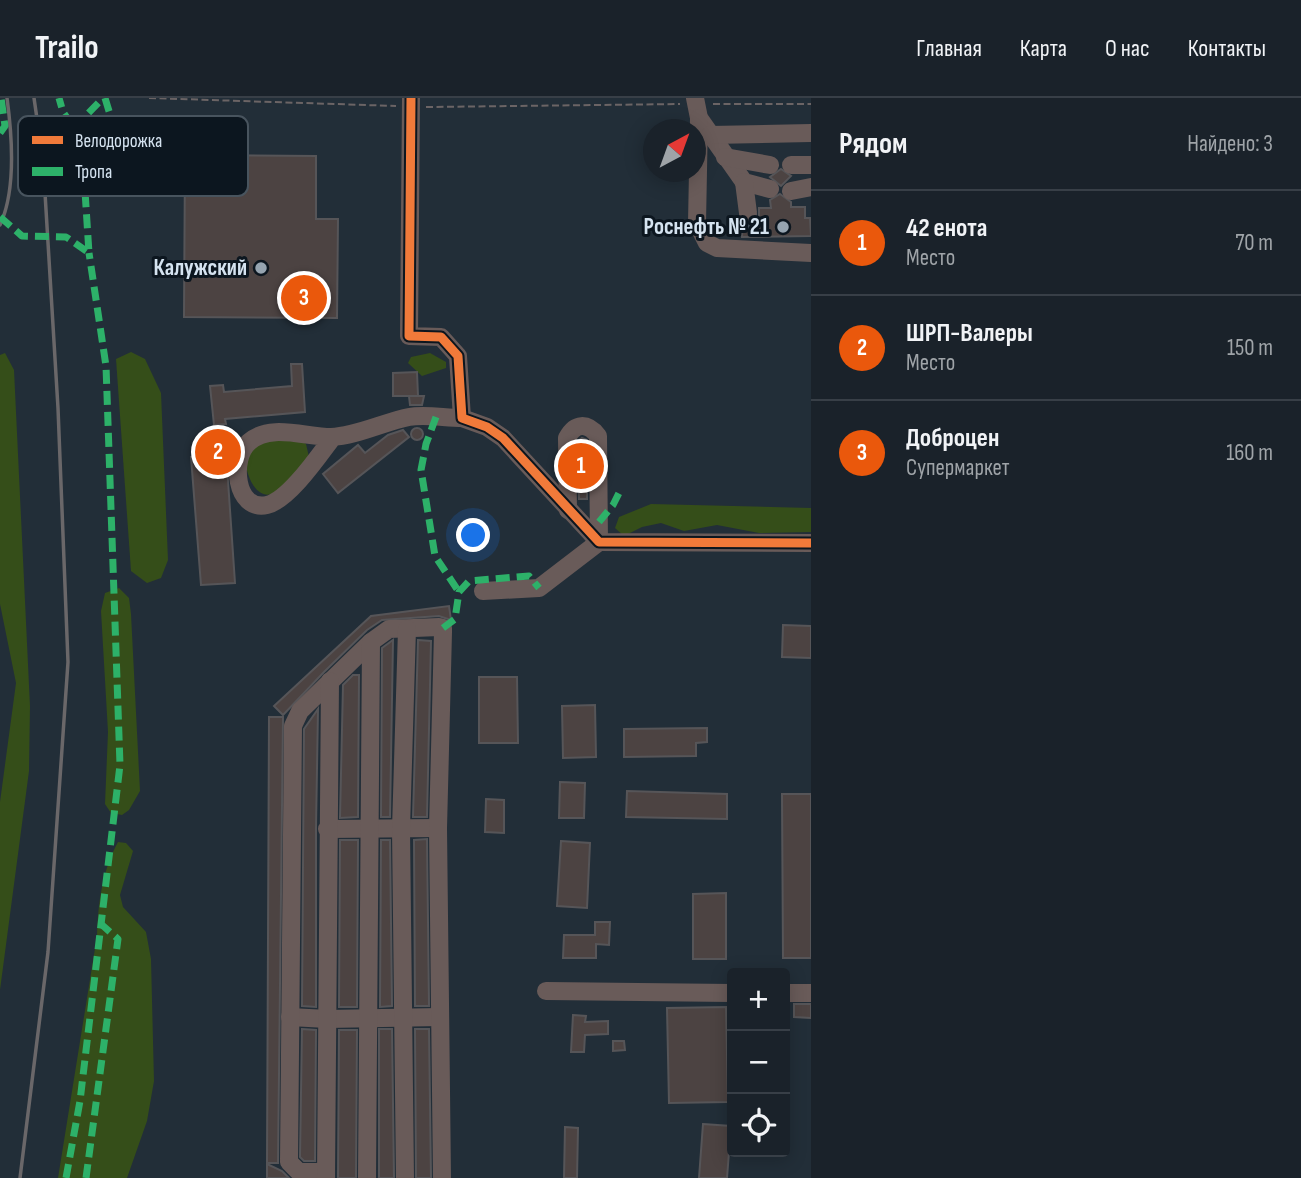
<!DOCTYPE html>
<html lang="ru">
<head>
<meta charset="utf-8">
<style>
	:root { --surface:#1a222a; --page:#232a32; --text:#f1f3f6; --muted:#9fa4a8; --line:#383f47; --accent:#ea580c }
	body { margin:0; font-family:"Sofia Sans Condensed",sans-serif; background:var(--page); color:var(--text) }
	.controls { position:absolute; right:21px; bottom:21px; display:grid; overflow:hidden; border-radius:7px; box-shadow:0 4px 18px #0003 }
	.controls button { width:63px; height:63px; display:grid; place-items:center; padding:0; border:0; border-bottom:2px solid var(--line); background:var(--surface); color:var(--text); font:35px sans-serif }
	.compass { position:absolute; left:643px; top:21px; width:63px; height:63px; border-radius:50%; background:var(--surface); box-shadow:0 4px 18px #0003; rotate:41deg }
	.you { position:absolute; left:474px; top:438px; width:24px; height:24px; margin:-18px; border:5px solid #fff; border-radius:50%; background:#1a73e8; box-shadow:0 0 0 10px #1a73e833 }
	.badge { display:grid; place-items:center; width:46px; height:46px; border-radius:50%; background:var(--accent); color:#fff; font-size:23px; font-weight:700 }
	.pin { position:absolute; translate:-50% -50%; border:4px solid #fff; box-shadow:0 2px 7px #0006 }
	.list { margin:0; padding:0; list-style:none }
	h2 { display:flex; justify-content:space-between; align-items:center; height:91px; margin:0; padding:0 28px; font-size:30px }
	h2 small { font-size:23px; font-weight:400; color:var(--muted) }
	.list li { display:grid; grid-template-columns:46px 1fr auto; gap:21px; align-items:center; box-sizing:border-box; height:105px; padding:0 28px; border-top:2px solid var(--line) }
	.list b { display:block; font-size:26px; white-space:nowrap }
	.list p { margin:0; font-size:23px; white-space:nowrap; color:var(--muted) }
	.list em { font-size:23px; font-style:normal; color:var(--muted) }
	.icon { flex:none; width:38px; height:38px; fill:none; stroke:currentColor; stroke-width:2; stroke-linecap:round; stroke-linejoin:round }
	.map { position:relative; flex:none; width:811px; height:1080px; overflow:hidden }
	header { display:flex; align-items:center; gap:42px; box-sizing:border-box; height:98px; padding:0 35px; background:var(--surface); border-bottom:2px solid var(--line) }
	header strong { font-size:33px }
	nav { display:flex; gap:38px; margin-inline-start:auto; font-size:24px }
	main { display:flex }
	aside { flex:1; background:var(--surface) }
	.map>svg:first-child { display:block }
	.green { fill:#354e19 }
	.building { fill:#4c4342; stroke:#565558; stroke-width:2 }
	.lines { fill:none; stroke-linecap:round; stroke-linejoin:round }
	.minor-tunnel { stroke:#3d4954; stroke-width:18; stroke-dasharray:18 9; stroke-linecap:butt }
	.path { stroke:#6b6465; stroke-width:2; stroke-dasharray:7 3.5; stroke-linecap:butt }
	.minor { stroke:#695b59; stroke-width:18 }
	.rail { stroke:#6a6769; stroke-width:3.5 }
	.quiet { stroke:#2db169; stroke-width:7; stroke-dasharray:14 7; stroke-linecap:butt }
	.cycleway-casing { stroke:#0c161f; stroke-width:13 }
	.cycleway { stroke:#f17a3a; stroke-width:9 }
	.poi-dot { fill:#96a4b0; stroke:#0c161f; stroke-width:2.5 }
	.labels { text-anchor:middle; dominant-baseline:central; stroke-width:6; stroke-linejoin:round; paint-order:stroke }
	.poi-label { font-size:23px; font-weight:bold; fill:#d5e3f0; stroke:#0c161f; text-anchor:end }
	.key { fill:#0c161f; stroke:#48545e; stroke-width:2 }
	.key-label { font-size:19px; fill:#d5e3f0 }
</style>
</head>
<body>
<header>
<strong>Trailo</strong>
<nav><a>Главная</a><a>Карта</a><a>О нас</a><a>Контакты</a></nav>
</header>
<main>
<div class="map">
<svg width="811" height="1080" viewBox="0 0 811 1080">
	<rect width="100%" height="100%" fill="#222e38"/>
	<g class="green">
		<polygon points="131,254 145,261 161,295 168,462 161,480 147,485 131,473 116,261"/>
		<polygon points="5,255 14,272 30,608 29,673 0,892 0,704 16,585 0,506 0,257"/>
		<polygon points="430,255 446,264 446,270 422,278 408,265 411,259"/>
		<path d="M297 340 306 346 309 359C299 369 290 384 279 392 257 409 245 375 245 359L261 344Z"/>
		<polygon points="651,406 811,410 811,434 759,435 717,427 684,433 661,425 642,429 624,438 615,430 619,419"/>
		<polygon points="119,490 129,500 131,516 140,693 129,712 122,717 111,715 105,706 108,634 101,513 105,495"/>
		<path d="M118 744 126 745 133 753 120 797 123 809 146 834 151 861 154 983 147 1023 127 1080H58L97 838C98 806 102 773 118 744Z"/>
	</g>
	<g class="building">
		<polygon points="185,57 316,58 316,121 338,121 337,220 184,219"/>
		<polygon points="781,71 791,78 781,88 770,79"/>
		<polygon points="780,96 791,104 791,109 805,109 805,120 810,120 811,138 742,139 741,124 754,124 759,119 759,110 771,110 770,102"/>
		<polygon points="291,266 302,266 305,314 225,321 226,326 214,327 210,288 223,287 224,294 292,288"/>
		<polygon points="417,274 418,298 393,298 393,275"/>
		<polygon points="409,298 424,298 422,307 410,307"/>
		<circle cx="417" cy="336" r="6"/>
		<polygon points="403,332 409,339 338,395 323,376 358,347 365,355 388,337"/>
		<polygon points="582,340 587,342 587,401 579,401 578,343"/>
		<polygon points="220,357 222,368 227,368 235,485 201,487 191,359"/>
		<polygon points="449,508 451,522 439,518 382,522 367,532 324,574 283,617 274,608 371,518"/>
		<polygon points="783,527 811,528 811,560 782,559"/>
		<polygon points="393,542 390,719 381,719 382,550"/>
		<polygon points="418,542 431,543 427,719 413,719"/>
		<polygon points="353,577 359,577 358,719 340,720 343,587"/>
		<polygon points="479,579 517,579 518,645 479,645"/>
		<polygon points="595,607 596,659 563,660 562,608"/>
		<polygon points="318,611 316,730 316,909 302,908 304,631"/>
		<polygon points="269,619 283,619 278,1065 267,1065"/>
		<polygon points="707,630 707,644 696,645 696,658 624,659 624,631"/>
		<polygon points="560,684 585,685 584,720 559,720"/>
		<polygon points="627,693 727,696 727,721 626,719"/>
		<polygon points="782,696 811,696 811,860 783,860"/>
		<polygon points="486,701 504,702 504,735 485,734"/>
		<polygon points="427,741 429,908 415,908 414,742"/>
		<polygon points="340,742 358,742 357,909 339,909"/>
		<polygon points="381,742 390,742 392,908 380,909"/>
		<polygon points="561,743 590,745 587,810 557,808"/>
		<polygon points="726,795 726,861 693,861 693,796"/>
		<polygon points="595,824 610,824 609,847 596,846 596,860 563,860 564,837 595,837"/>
		<polygon points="794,906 811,906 811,920 794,919"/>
		<polygon points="726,909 728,1004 669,1005 667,910"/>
		<polygon points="573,917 586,918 585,924 608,923 608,936 585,937 584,954 571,954"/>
		<polygon points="302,931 316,932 315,1063 304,1063 300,1059"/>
		<polygon points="379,931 392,931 394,1080 379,1080"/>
		<polygon points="415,931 429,931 431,1080 416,1080"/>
		<polygon points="339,932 357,932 356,1080 338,1080"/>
		<polygon points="613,943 624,943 625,952 613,953"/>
		<polygon points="703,1026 731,1028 727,1080 699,1080"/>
		<polygon points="565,1029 578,1030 577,1080 564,1080"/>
		<polygon points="267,1066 282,1073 289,1080 267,1080"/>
	</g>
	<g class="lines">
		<polyline class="minor-tunnel" points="748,115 748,139"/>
		<g class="path">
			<polyline points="149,0 396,8"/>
			<polyline points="713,6 811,6"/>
			<polyline points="426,9 680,6"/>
		</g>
		<g class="minor">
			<polyline points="411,0 409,238 441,239 458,258 462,320 487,329 503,340 599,444 811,445"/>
			<polyline points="695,0 699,20 744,84 770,91"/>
			<polyline points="699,20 697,125 707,145 717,150 811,155"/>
			<polyline points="710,37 811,35"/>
			<polyline points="725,59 770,67"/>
			<polyline points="791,67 811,67"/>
			<polyline points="744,84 748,115"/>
			<polyline points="791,93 811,89"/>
			<path d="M333 339C320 356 289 402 267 407 235 414 230 360 249 344 270 325 305 339 331 339 357 338 384 324 409 319 425 316 445 320 462 320"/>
			<path d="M483 493 539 490 599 444 598 338C587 324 575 325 567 340L568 412"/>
			<polyline points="327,731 438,730"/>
			<polyline points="546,893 732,895"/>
			<polyline points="785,895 811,895"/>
			<polyline points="290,919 327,921 440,919"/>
			<polyline points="326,1074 299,1074 289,1064 293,628 300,613 371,544"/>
			<polyline points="326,1080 330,583"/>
			<polyline points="367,1080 371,544 389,531 439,529 443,530 443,534 438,730 442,1080"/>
			<polyline points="405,1080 401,731 407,531"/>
		</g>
		<g class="rail">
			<path d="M0 127C16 93 12 37 7 0"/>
			<polyline points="20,1080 48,854 68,564 58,310 43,62 34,0"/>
		</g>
		<g class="quiet">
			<polyline points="105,0 119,46"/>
			<polyline points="74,30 103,0"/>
			<polyline points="0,35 5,28 1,0"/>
			<polyline points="0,119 22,138 66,139 89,155 85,93 73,41 74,30 63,14 59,0"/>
			<polyline points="436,319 426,346 421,372 435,458 459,494"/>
			<polyline points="599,424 613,407 621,391"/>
			<polyline points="443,530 455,521 459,494 469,483 529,478 539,490"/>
			<polyline points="66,1080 80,1003 120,667 106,268 89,155"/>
			<polyline points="86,1080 118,841 101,826"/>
		</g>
		<g class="cycleway-casing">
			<polyline id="cycleway" points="411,0 409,238 441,239 458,258 462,320 487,329 503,340 599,444 811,445"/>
		</g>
		<use href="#cycleway" class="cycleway"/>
	</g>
	<g class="poi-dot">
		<circle cx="783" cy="129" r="7"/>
		<circle cx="261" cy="170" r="7"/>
	</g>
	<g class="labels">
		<g class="poi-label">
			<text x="769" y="129">Роснефть № 21</text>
			<text x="247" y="170">Калужский</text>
		</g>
	</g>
	<rect x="18" y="18" width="230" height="80" rx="10" class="key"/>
	<rect x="32" y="38" width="31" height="8" fill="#f17a3a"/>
	<rect x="32" y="69" width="31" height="9" fill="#2db169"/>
	<g class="key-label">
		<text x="75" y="49">Велодорожка</text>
		<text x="75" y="80">Тропа</text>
	</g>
</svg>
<div class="controls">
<button>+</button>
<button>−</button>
<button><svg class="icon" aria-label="locate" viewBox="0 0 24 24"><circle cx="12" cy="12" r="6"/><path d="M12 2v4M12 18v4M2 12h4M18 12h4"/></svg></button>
</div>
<svg class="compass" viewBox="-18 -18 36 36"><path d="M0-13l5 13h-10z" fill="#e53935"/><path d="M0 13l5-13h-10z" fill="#9fa4a8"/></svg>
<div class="you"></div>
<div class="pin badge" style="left:581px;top:368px">1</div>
<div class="pin badge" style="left:218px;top:354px">2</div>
<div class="pin badge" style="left:304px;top:200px">3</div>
</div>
<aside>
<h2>Рядом<small>Найдено: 3</small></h2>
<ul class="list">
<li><span class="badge">1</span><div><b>42 енота</b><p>Место</p></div><em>70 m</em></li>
<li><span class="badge">2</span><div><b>ШРП-Валеры</b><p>Место</p></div><em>150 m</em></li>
<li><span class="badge">3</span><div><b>Доброцен</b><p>Супермаркет</p></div><em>160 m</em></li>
</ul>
</aside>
</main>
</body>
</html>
